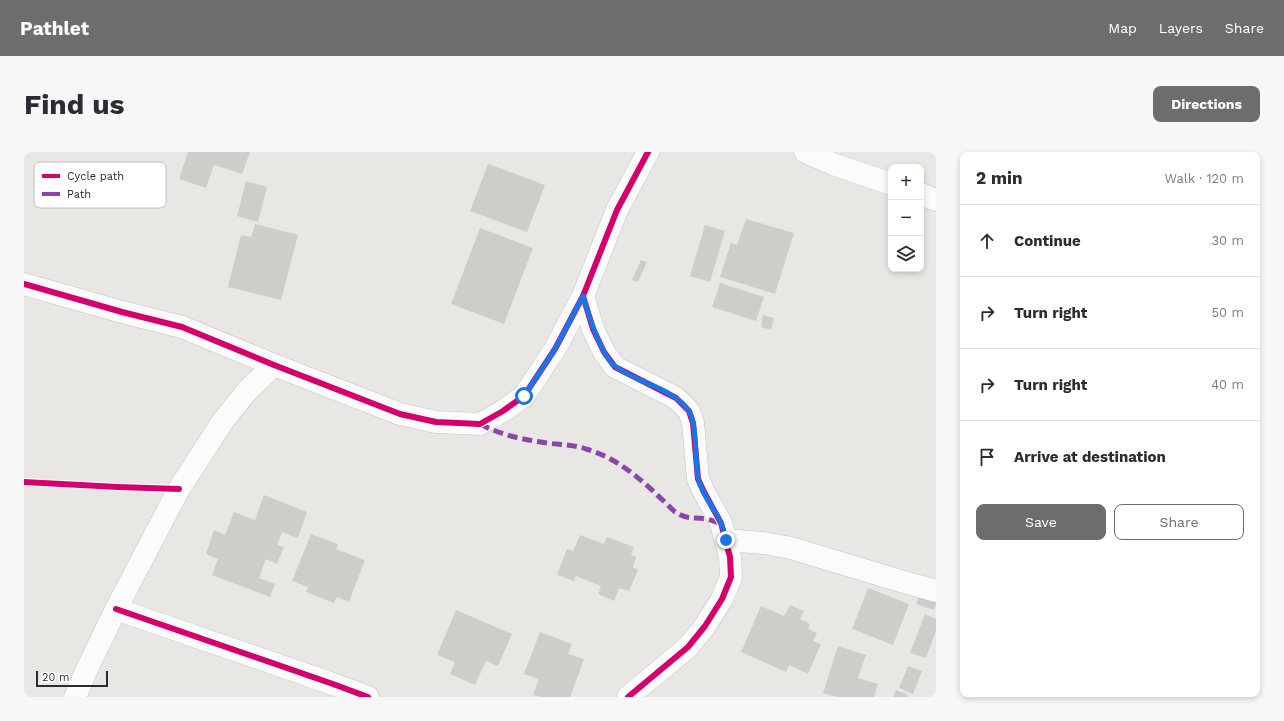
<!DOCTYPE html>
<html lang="en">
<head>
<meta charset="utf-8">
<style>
	:root { --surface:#fff; --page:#f7f7f7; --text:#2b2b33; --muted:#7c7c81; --line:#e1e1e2; --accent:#6e6d6c }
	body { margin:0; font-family:"Work Sans",sans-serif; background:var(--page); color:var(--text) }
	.controls { position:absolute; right:12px; top:12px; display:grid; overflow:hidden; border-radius:8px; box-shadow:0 2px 6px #0003 }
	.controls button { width:36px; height:36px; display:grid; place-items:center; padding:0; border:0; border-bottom:1px solid var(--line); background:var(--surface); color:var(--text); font:20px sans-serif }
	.scale { position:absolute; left:12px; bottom:10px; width:72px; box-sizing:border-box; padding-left:4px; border:2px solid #2c2c2c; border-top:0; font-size:11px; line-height:14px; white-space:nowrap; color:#2c2c2c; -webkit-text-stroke:3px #fff; paint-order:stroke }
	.stop { position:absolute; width:12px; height:12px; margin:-9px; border:3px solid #1a73e8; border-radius:50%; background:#fff }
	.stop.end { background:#1a73e8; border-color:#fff; box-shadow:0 1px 4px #0008 }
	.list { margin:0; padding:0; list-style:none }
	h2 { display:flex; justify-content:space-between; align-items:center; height:52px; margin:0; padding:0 16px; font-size:17px }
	h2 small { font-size:13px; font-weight:400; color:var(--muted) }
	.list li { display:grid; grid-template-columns:26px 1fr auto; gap:12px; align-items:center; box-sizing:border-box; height:72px; padding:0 16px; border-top:1px solid var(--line) }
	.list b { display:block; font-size:15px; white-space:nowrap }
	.list em { font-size:13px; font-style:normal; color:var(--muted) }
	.actions { display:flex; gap:8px; padding:12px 16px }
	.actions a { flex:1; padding:9px 0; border:1px solid var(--accent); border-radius:8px; text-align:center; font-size:14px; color:var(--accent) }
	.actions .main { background:var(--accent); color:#fff }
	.icon { flex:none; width:22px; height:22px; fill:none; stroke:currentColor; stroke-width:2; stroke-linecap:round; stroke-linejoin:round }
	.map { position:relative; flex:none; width:912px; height:545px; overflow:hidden; border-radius:8px }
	header { display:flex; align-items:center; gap:24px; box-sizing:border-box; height:56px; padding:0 20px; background:var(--accent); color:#fff }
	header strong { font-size:19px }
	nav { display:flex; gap:22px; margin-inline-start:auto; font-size:14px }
	.intro { display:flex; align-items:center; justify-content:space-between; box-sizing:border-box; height:96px; padding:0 24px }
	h1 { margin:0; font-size:28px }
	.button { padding:10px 18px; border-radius:8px; background:var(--accent); color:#fff; font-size:14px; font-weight:700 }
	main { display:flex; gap:24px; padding:0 24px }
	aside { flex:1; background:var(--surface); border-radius:8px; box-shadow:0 2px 6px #0003 }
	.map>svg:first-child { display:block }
	.building { fill:#cecdca }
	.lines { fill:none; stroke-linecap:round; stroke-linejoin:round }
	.minor-casing { stroke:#c4c3c2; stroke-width:23 }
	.minor { stroke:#fcfbfb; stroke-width:22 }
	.quiet { stroke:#8e44ad; stroke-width:5; stroke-dasharray:10 5; stroke-linecap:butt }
	.cycleway-casing { stroke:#fff; stroke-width:8 }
	.cycleway { stroke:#d6006c; stroke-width:6 }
	.route { stroke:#1a73e8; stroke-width:5 }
	.key { fill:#fff; stroke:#c0c0c0; stroke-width:1 }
	.key-label { font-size:11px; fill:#2c2c2c }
</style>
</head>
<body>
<header>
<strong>Pathlet</strong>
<nav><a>Map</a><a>Layers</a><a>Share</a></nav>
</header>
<div class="intro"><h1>Find us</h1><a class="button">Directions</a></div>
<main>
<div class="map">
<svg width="912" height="545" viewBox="0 0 912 545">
	<rect width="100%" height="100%" fill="#e9e7e3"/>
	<g class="building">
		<polygon points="164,0 226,0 218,22 190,13 182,36 155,27"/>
		<polygon points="464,12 521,33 503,80 446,59"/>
		<polygon points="222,29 243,35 234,70 213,64"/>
		<polygon points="722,67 770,81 751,142 696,125 707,91 713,93"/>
		<polygon points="231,72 274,83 257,148 204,135 217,83 227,85"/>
		<polygon points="681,73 701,79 686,130 666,124"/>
		<polygon points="456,76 509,96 480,172 427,152"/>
		<polygon points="617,108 623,110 614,130 608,128"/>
		<polygon points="696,131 740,145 732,169 688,155"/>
		<polygon points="739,163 750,166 747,178 737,175"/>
		<polygon points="240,343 283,360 274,386 258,380 253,393 260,395 253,412 242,407 235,426 251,432 246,445 188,423 194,407 182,402 190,378 201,383 210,360 231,368"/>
		<polygon points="287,382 314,392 312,397 341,408 325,450 313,445 310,451 282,440 284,435 268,429"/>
		<polygon points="556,383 580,392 583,385 610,395 607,403 612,405 609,415 614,418 605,439 595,436 590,449 574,442 577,434 552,424 550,429 533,423 543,397 549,399"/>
		<polygon points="844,436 885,452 869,493 828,477"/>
		<polygon points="897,439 912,445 912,452 910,458 892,452"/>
		<polygon points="766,453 780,459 776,467 786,472 784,477 793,481 789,489 797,492 784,522 765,513 762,520 717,500 737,454 760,464"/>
		<polygon points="432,458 488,482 474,514 462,509 451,533 426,522 431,510 413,503"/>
		<polygon points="901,462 912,467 912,479 902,506 886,501"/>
		<polygon points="516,480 548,492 544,502 560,507 546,545 516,545 509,543 515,527 500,522"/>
		<polygon points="814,494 842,503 834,526 854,532 850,545 813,545 799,541"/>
		<polygon points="884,514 898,519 889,542 875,536"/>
		<polygon points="872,538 884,543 883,545 869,545"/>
	</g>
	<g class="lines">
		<g class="minor-casing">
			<g id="minor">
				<polyline points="781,0 809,12 867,32"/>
				<polyline points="897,42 912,48"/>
				<polyline points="0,132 98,160 158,175 250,213 376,262 412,270 456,272 479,259 500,244 531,197 559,144 593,58 624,0"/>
				<polyline points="559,144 569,177 580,200 591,215 652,246 665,259 669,271 674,327 680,340 697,371 706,405 707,425 698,447 681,474 664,495 604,545"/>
				<polyline points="702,388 740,391 767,396 873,428 912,439"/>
				<polyline points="92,457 309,532 344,545"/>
				<polyline points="51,545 64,515 92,457 155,337 199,269 223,239 250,213"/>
			</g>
		</g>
		<use href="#minor" class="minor"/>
		<path class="quiet" d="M456 272C475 282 495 287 517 290 532 293 548 292 562 297 598 307 625 335 651 360 664 368 668 365 682 367 687 368 692 370 697 371"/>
		<g class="cycleway-casing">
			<g id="cycleway">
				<polyline points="0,132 98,160 158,175 250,213 376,262 412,270 456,272 479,259 500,244 531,197 559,144 593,58 624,0"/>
				<polyline points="559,144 569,177 580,200 591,215 652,246 665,259 669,271 674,327 680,340 697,371 706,405 707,425 698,447 681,474 664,495 604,545"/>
				<polyline points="0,330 94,335 155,337"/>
				<polyline points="92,457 309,532 344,545"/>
			</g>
		</g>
		<use href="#cycleway" class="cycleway"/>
	</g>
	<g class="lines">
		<path class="route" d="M500 244 531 197 559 144C564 161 577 205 592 215 612 230 651 237 665 259 673 271 671 308 674 325 677 342 690 355 697 371 699 376 701 383 702 388"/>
	</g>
	<rect x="10" y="10" width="132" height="46" rx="6" class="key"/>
	<rect x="18" y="22" width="18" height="4" fill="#d6006c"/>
	<rect x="18" y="40" width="18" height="4" fill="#8e44ad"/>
	<g class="key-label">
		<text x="43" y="28">Cycle path</text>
		<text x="43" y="46">Path</text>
	</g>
</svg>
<div class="controls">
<button>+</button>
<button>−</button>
<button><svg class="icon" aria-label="layers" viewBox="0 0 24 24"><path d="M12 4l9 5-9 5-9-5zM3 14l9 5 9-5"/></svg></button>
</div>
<div class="scale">20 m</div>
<div class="stop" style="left:500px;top:244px"></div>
<div class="stop end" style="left:702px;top:388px"></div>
</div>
<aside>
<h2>2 min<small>Walk · 120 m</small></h2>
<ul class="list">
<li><svg class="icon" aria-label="ahead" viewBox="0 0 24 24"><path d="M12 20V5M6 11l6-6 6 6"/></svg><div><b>Continue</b></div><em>30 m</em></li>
<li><svg class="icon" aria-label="right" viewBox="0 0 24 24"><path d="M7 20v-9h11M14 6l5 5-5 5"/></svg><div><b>Turn right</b></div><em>50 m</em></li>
<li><svg class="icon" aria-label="right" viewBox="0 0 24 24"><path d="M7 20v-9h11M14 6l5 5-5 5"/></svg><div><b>Turn right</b></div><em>40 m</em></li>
<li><svg class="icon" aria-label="arrive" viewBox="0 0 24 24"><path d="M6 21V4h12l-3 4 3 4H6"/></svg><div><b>Arrive at destination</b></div></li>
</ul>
<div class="actions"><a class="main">Save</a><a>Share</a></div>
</aside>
</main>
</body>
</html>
